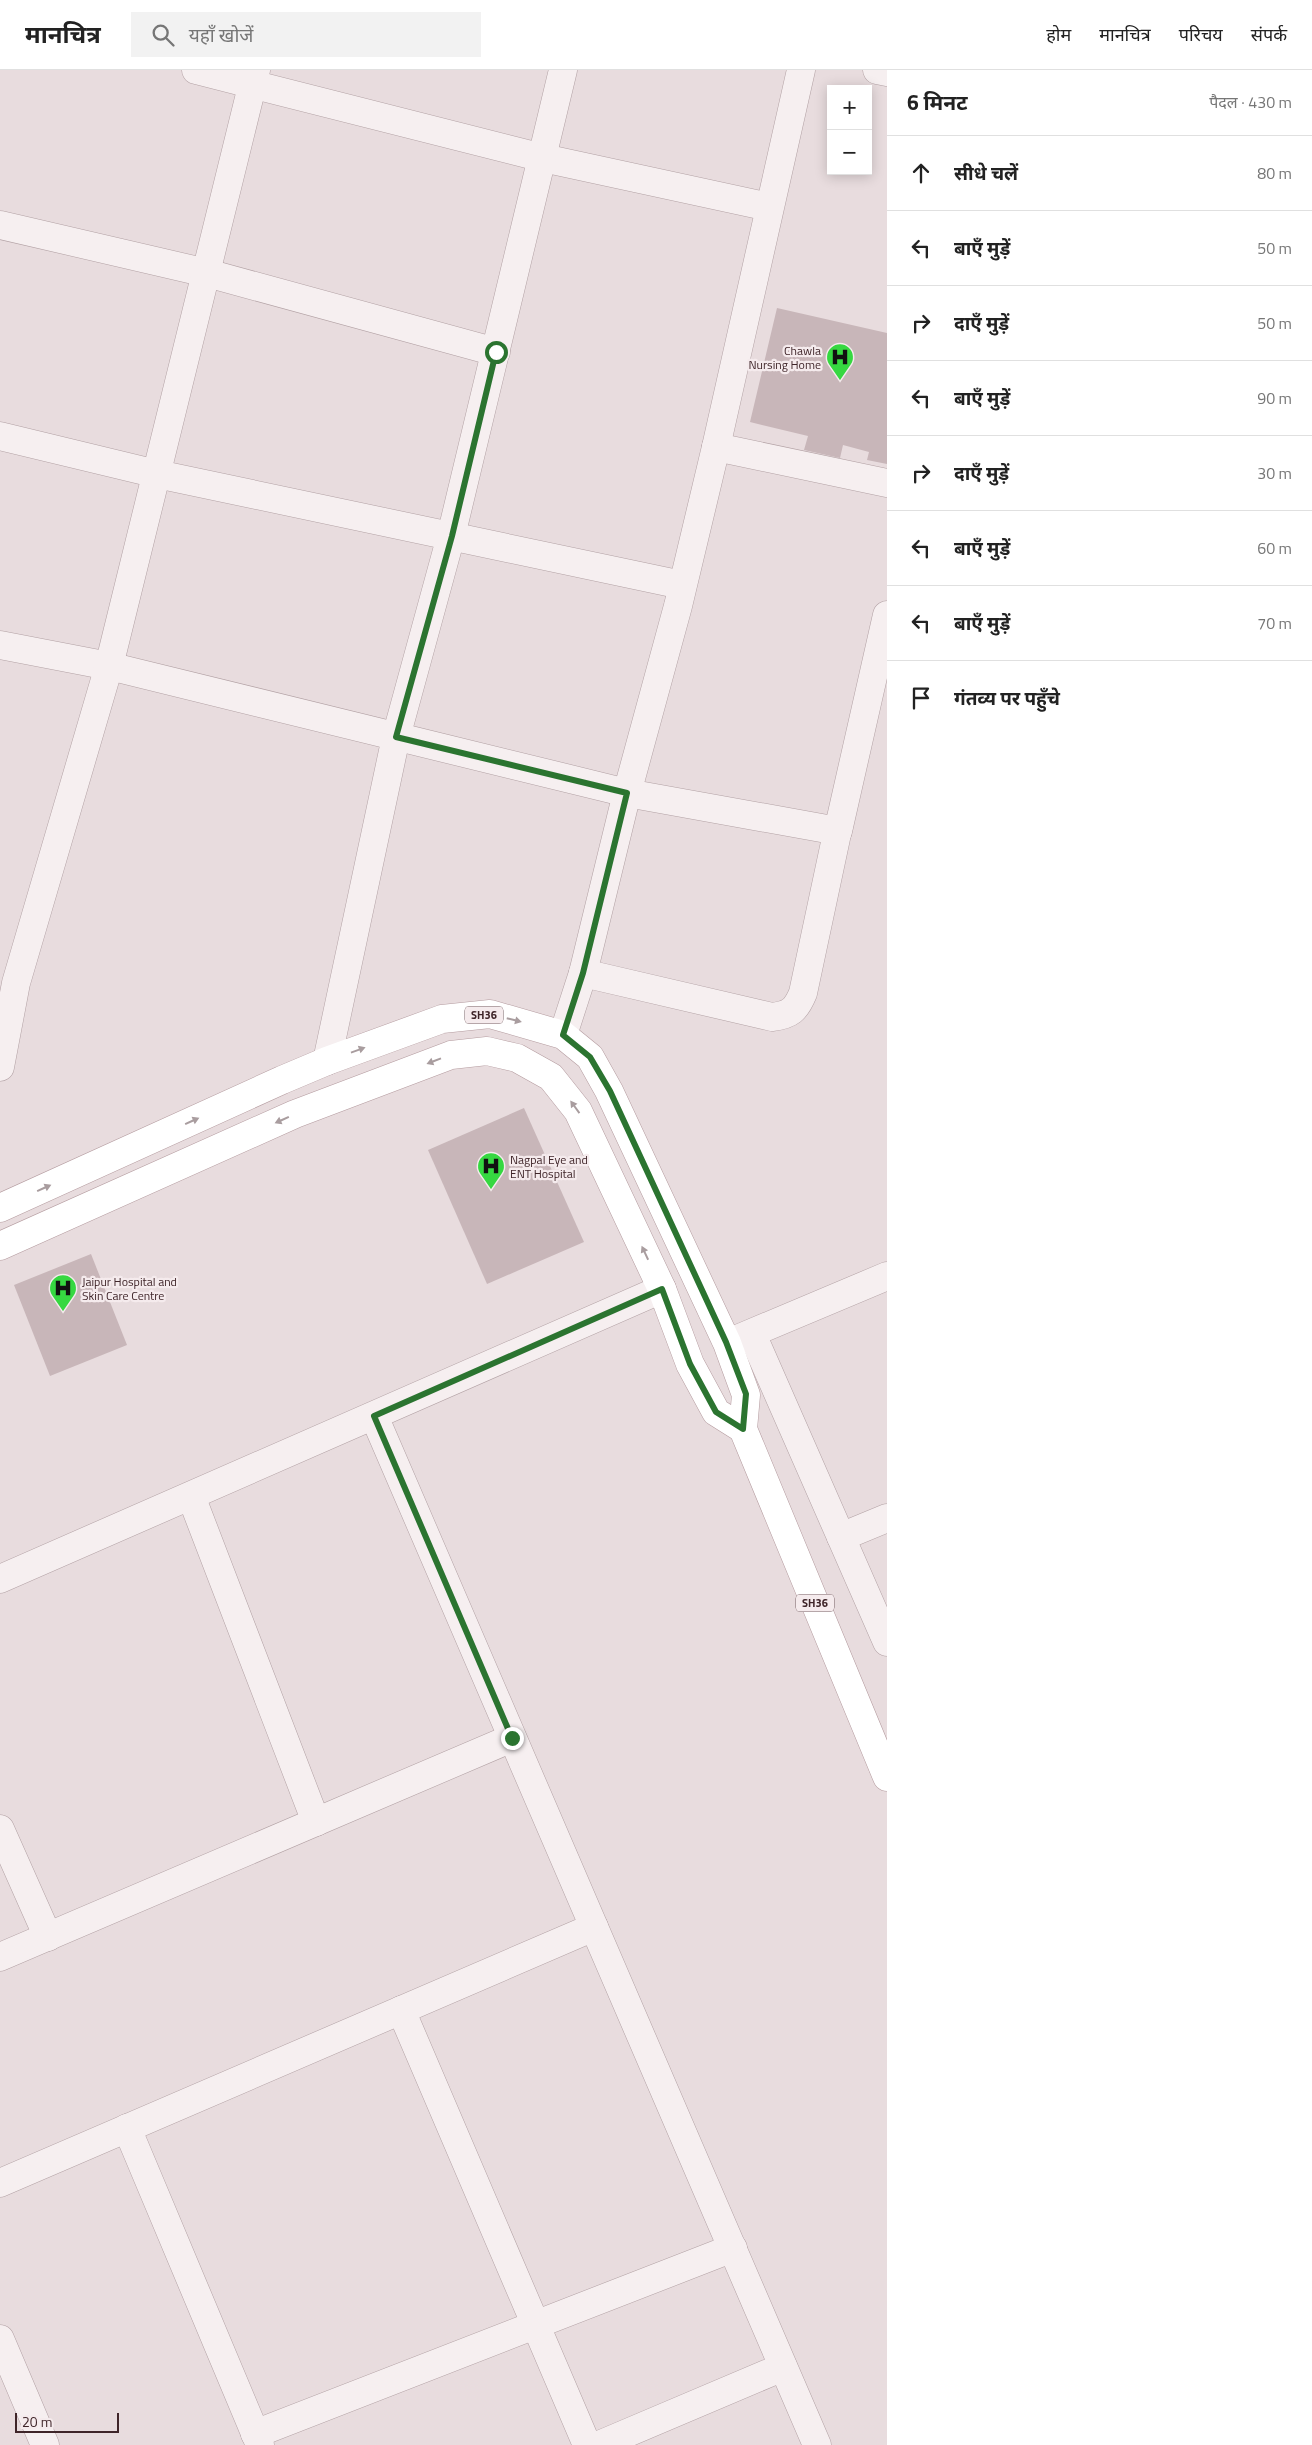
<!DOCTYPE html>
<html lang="hi">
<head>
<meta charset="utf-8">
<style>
	:root { --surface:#fff; --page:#f2f2f2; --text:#222; --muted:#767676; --line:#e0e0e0 }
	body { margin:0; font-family:"Titillium Web","Noto Sans Devanagari",sans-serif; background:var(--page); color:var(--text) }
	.controls { position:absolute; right:15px; top:15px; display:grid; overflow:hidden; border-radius:0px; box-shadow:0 2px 12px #0003 }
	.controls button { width:45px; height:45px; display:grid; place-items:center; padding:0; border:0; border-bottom:1px solid var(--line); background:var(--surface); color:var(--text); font:25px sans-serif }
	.scale { position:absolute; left:15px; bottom:12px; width:104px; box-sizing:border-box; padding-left:5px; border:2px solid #3f2529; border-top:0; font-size:14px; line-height:18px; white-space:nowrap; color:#3f2529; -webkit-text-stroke:4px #f5ebed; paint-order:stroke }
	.stop { position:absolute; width:15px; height:15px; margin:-11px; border:4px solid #2b7430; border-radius:50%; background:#fff }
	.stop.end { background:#2b7430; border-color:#fff; box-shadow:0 1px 5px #0008 }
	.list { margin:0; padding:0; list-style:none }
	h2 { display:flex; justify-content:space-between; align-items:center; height:65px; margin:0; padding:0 20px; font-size:21px }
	h2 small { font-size:16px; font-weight:400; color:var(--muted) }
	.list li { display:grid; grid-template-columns:32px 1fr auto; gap:15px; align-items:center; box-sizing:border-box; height:75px; padding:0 20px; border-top:1px solid var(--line) }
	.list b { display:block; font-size:19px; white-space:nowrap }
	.list em { font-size:16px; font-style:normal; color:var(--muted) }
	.icon { flex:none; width:28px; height:28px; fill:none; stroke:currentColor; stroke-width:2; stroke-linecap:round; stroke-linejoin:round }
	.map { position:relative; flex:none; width:887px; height:2375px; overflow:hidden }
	header { display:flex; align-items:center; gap:30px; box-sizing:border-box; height:70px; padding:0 25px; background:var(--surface); border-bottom:1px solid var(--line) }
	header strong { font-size:24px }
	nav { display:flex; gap:28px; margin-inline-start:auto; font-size:18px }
	.search { width:350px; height:45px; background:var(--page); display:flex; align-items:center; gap:12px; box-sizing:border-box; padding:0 18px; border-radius:0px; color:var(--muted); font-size:19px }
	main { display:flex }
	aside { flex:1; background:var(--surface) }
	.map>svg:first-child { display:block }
	.building { fill:#c8b6b9 }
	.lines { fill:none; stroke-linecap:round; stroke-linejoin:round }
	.minor-casing { stroke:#b2a1a4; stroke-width:29 }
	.major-casing { stroke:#b49b9f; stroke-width:29 }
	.minor { stroke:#f6eff0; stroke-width:28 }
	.major { stroke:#fff; stroke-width:28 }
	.oneway { fill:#a99d9f }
	.route { stroke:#2b7430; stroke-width:6 }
	.labels { text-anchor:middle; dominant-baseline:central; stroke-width:4.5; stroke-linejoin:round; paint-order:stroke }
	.shield { fill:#f5ebed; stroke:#766064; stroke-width:1 }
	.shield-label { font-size:11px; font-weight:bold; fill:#3f2529 }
	.poi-label { font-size:12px; fill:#3f2529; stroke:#f5ebed; text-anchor:start }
</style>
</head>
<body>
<header>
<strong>मानचित्र</strong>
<div class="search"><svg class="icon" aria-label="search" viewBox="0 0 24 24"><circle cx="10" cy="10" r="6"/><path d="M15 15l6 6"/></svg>यहाँ खोजें</div>
<nav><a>होम</a><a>मानचित्र</a><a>परिचय</a><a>संपर्क</a></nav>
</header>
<main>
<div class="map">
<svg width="887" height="2375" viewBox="0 0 887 2375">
	<rect width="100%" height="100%" fill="#e8dcde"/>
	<g class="building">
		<polygon points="777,238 887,263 887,394 867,390 869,382 843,375 840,388 804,380 808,366 750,352"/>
		<polygon points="524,1038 584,1172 487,1214 428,1080"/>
		<polygon points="91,1184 127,1275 50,1306 14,1215"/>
	</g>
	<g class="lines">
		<g class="minor-casing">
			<g id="minor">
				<polyline points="196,0 543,88 769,137"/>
				<polyline points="877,0 887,2"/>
				<polyline points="0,155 207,203 496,282"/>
				<polyline points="0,366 157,404 682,515"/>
				<polyline points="716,377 887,413"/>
				<polyline points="0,575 109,596 627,723 838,761 887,545"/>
				<path d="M583 903 772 947C790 945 796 940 803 923L839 754"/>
				<polyline points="563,965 583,903 627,723 678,536 716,377 801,0"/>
				<polyline points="327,991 396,667 451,466 563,0"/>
				<polyline points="0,997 16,913 109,596 256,0"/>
				<polyline points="752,1264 887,1572"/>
				<polyline points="735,1270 887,1206"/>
				<polyline points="374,1346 817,2375"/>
				<polyline points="191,1426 316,1752"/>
				<polyline points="841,1467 887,1448"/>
				<polyline points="0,1509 662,1219"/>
				<polyline points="0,1759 48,1867"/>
				<polyline points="0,1887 512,1668"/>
				<polyline points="401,1940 587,2375"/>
				<polyline points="127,2058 260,2375"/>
				<polyline points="0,2113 594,1857"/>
				<polyline points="0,2269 45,2375"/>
				<polyline points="255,2364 733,2178"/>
				<polyline points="599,2375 783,2297"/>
			</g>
		</g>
		<g class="major-casing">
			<g id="major">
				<polyline points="0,1138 282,1010 327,991 442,949 490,944 563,965 590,987 609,1021 727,1273 746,1325 743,1359 887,1707"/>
				<polyline points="0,1176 295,1044 451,985 487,981 517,988 551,1007 578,1041 662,1219 690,1294 716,1342 743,1359"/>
			</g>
		</g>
		<use href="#minor" class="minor"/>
		<use href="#major" class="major"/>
	</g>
	<defs><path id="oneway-solid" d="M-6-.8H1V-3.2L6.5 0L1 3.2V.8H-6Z" transform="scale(1.25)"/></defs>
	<g class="oneway">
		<use href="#oneway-solid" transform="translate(514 950) rotate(14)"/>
		<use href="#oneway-solid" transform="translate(358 980) rotate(-20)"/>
		<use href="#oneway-solid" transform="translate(434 991) rotate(159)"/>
		<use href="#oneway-solid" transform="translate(575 1037) rotate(-126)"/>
		<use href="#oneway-solid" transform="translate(282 1050) rotate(156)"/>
		<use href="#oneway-solid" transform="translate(192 1051) rotate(-24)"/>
		<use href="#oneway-solid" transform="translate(44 1118) rotate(-24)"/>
		<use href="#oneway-solid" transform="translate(645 1183) rotate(-115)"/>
	</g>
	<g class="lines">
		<polyline class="route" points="496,282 452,466 396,667 627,723 583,903 563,965 590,987 610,1021 726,1272 746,1324 743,1359 716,1342 690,1294 662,1219 374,1346 512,1668"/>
	</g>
	<defs>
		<g id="hospital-pin" transform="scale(1.4375)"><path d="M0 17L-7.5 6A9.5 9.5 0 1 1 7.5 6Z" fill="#36d841" stroke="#f5ebed"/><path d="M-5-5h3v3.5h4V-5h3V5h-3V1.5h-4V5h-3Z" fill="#111"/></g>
	</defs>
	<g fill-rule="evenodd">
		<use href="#hospital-pin" x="840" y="287"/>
		<use href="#hospital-pin" x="491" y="1096"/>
		<use href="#hospital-pin" x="63" y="1218"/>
	</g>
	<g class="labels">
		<g class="shield">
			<rect x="465" y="936.5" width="38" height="17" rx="4"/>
			<rect x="796" y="1524.5" width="38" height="17" rx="4"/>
		</g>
		<g class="shield-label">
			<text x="484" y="945">SH36</text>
			<text x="815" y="1533">SH36</text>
		</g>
		<g class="poi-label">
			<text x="821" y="280" text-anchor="end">Chawla<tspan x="821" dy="14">Nursing Home</tspan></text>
			<text x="510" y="1089">Nagpal Eye and<tspan x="510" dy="14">ENT Hospital</tspan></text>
			<text x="82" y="1211">Jaipur Hospital and<tspan x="82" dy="14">Skin Care Centre</tspan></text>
		</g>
	</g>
</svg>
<div class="controls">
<button>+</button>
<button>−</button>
</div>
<div class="scale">20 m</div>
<div class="stop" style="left:496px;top:282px"></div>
<div class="stop end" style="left:512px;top:1668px"></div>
</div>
<aside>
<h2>6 मिनट<small>पैदल · 430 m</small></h2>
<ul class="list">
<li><svg class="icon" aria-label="ahead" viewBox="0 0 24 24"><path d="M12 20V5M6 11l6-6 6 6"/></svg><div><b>सीधे चलें</b></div><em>80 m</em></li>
<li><svg class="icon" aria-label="left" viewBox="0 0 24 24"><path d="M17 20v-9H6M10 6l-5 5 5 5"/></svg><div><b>बाएँ मुड़ें</b></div><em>50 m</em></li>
<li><svg class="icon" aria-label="right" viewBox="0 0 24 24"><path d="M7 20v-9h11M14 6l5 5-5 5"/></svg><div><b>दाएँ मुड़ें</b></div><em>50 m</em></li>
<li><svg class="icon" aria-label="left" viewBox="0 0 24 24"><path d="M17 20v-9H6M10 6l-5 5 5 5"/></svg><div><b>बाएँ मुड़ें</b></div><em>90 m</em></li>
<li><svg class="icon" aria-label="right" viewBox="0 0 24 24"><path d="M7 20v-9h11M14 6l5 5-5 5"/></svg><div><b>दाएँ मुड़ें</b></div><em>30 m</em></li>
<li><svg class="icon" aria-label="left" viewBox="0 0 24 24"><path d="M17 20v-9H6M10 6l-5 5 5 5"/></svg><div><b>बाएँ मुड़ें</b></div><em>60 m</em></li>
<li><svg class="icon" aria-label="left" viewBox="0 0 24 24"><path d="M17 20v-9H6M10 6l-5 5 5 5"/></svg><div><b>बाएँ मुड़ें</b></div><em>70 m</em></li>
<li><svg class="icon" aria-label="arrive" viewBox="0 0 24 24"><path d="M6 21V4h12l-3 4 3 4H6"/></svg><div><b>गंतव्य पर पहुँचे</b></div></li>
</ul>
</aside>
</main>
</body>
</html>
